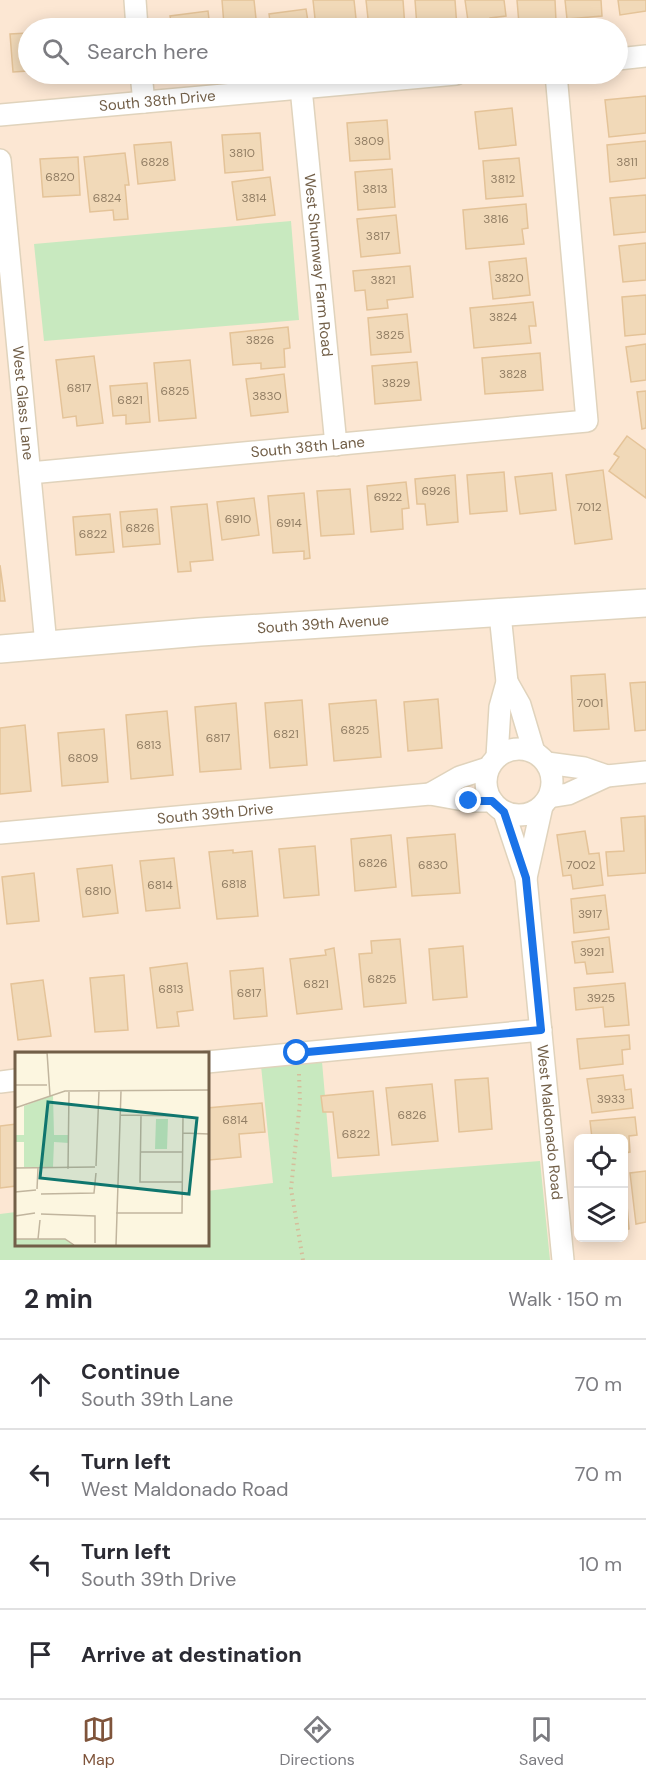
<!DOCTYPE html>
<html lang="en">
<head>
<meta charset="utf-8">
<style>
	:root { --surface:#fff; --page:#f2f2f3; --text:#2b2b33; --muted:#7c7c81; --line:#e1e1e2; --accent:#7f543b }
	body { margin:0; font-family:"DM Sans",sans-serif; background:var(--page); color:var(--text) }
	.controls { position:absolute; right:18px; bottom:18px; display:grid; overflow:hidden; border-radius:9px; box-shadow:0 3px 15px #0003 }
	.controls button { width:54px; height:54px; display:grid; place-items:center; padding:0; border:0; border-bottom:2px solid var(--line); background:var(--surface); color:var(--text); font:30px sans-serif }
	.stop { position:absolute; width:18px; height:18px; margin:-14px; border:4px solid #1a73e8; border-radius:50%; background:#fff }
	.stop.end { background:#1a73e8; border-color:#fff; box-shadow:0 2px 6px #0008 }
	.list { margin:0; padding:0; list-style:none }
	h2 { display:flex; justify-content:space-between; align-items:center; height:78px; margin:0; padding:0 24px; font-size:26px }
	h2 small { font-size:20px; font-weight:400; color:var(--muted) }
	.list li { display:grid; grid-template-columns:39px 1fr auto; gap:18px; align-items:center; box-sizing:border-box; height:90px; padding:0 24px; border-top:2px solid var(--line) }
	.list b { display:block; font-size:22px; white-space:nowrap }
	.list p { margin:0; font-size:20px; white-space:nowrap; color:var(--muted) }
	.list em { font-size:20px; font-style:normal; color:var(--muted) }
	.icon { flex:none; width:33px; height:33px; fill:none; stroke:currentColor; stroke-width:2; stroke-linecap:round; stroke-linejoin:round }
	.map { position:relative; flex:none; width:646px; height:1260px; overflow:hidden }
	.search { position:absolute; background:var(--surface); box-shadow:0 3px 15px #0003; left:18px; right:18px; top:18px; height:66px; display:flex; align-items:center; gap:15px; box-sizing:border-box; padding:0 21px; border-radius:33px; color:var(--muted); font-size:22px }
	.sheet { height:438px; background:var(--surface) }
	nav { display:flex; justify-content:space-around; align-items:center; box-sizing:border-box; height:84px; border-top:2px solid var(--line); background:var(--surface); font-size:16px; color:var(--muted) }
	nav a { display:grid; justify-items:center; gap:3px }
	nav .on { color:var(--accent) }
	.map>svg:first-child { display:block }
	.commercial { fill:#fce7d3; fill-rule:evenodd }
	.green { fill:#c8e9bf }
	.building { fill:#f1d9b8; stroke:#e4c398; stroke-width:1.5 }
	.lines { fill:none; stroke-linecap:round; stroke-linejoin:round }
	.minor-casing { stroke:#e0d3bc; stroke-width:24 }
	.tertiary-casing { stroke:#e0d3bc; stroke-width:30 }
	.path { stroke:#d5bd9b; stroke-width:4; stroke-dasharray:1.5 4.5; stroke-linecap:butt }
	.minor { stroke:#fff; stroke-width:21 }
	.tertiary { stroke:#fff; stroke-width:27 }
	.route { stroke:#1a73e8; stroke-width:8 }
	.labels { text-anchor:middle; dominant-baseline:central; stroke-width:5; stroke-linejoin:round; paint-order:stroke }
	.number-label { font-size:12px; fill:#927e64 }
	.street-label { font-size:15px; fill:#725f48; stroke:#fffae6 }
	.inset-road { fill:none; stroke:#c1b59e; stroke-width:1.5 }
	.view { fill:#0f766e; fill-opacity:0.15; stroke:#0f766e; stroke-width:3 }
	.inset-edge { fill:none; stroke:#725f48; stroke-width:3 }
</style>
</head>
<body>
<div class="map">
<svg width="646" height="1260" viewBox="0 0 646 1260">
	<rect width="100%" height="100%" fill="#fcf6e0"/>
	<path class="commercial" d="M0 0H646V1260H0ZM28 28H618V74H28ZM16 1053H207V1244H16ZM578 1138H624V1238H578Z"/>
	<g class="green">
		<polygon points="291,221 299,320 44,341 34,244"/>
		<polygon points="321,1050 332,1177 540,1161 550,1260 0,1260 0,1214 16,1212 16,1244 207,1244 207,1191 273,1183 260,1056"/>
	</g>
	<g class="building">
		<polygon points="222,0 254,0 257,28 219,28 218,26 224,25"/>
		<polygon points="313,0 354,0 357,28 316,28"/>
		<polygon points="366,0 403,0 405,28 369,28"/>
		<polygon points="415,0 455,0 457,28 417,27"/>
		<polygon points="465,0 504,0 506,16 490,18 491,27 469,28"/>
		<polygon points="517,0 555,0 556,21 519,24"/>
		<polygon points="565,0 601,0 602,16 567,19"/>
		<polygon points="618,0 646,0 646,11 620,15"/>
		<polygon points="306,9 309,28 271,28 269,14"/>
		<polygon points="208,11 210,28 172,28 170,16"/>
		<polygon points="28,33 28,71 13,72 10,34"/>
		<polygon points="646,96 646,133 609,137 605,100"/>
		<polygon points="512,108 516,145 479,149 475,112"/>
		<polygon points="387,120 390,159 350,161 347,123"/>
		<polygon points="260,133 263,170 225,173 222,135"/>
		<polygon points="646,141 646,178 610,182 607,145"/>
		<polygon points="171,142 175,180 138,184 134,145"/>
		<polygon points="125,153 129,185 125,185 128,219 114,220 113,210 90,212 84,157"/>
		<polygon points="78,157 80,195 43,197 40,159"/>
		<polygon points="519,158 523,196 486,199 483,161"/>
		<polygon points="392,169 395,207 358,210 355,172"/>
		<polygon points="270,177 275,215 237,220 232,182"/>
		<polygon points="646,195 646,232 614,235 610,198"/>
		<polygon points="526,204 528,228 522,229 524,244 466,249 463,210"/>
		<polygon points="396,215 400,253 361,257 357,219"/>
		<polygon points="646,243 646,280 623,282 619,246"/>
		<polygon points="526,258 530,295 493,299 489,262"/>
		<polygon points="410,266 413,297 387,300 388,308 367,310 365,290 355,291 353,271"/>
		<polygon points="646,295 646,334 625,336 622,297"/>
		<polygon points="533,302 536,326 529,326 531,343 474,348 470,308"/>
		<polygon points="407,314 411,352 371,355 368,318"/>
		<polygon points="288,327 290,348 284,349 285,367 261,369 261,363 233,365 230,333"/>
		<polygon points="646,344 646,380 631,382 626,347"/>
		<polygon points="540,353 543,390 485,394 482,358"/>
		<polygon points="94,356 103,423 77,426 76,416 63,418 56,360"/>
		<polygon points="190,360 196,418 159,421 154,363"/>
		<polygon points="417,362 421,400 375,404 372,366"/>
		<polygon points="284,374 288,412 251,416 246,379"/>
		<polygon points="147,383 150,422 126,424 126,415 113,416 110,386"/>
		<polygon points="646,391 646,428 642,429 637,392"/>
		<polygon points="627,436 646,450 646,498 609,471 619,457 614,454"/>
		<polygon points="603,470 612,539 575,544 566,475"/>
		<polygon points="504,472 507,511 470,514 467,475"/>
		<polygon points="552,473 556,510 520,514 515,477"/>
		<polygon points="455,475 458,522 427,525 425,504 417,504 415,479"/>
		<polygon points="406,482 409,508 402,509 403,529 371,532 367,486"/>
		<polygon points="350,489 354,534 321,536 317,491"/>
		<polygon points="304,493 310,558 304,559 304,551 273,553 268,496"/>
		<polygon points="254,498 259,535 222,540 217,502"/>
		<polygon points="207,504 213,560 190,562 191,571 178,572 171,507"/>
		<polygon points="157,509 160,544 123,547 120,512"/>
		<polygon points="110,514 114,552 76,555 73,517"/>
		<polygon points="0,565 5,601 0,601"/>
		<polygon points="605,674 609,729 574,731 571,676"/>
		<polygon points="646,682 646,730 635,731 630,683"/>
		<polygon points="438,699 442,748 408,751 404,702"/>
		<polygon points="302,700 307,765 270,768 265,703"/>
		<polygon points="376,700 381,757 334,761 329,704"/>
		<polygon points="236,703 241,769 200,772 195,707"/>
		<polygon points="167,711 173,775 131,779 126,715"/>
		<polygon points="25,725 31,791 0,794 0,728"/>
		<polygon points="104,729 108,782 62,786 58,733"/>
		<polygon points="645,816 646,873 608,876 606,852 624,851 621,818"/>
		<polygon points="585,831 589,854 599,853 603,885 573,889 571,875 563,876 557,835"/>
		<polygon points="455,834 460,893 412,896 407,838"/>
		<polygon points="391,835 396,887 355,891 351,839"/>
		<polygon points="315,846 319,895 284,898 279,849"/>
		<polygon points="233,850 233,853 252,851 258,916 217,919 209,852"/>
		<polygon points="174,858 180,908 146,911 140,861"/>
		<polygon points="112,865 118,913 83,917 77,869"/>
		<polygon points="34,873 39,921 7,924 2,877"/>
		<polygon points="605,895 609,929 574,933 571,899"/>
		<polygon points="609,937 613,972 587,974 585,962 575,963 572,942"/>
		<polygon points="400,939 406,1003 364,1007 359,954 372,953 371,941"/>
		<polygon points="463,946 467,997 433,1000 429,949"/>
		<polygon points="334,948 342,1009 297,1014 290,959 326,955 325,950"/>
		<polygon points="187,963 193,1010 177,1012 179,1026 157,1028 150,968"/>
		<polygon points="263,968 267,1016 234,1019 230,971"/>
		<polygon points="124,975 128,1030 95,1032 90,978"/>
		<polygon points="43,980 51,1036 18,1040 11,984"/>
		<polygon points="625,983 629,1025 605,1027 603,1007 576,1010 574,988"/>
		<polygon points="629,1035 630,1049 622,1050 623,1064 580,1069 577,1039"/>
		<polygon points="623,1075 625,1090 631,1089 633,1108 592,1113 587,1079"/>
		<polygon points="488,1078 492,1129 459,1132 455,1080"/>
		<polygon points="432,1084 438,1141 392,1145 386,1088"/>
		<polygon points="373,1091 379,1155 338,1158 333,1112 323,1112 321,1096"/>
		<polygon points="262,1103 265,1132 239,1134 241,1157 209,1160 207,1108"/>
		<polygon points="635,1117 637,1135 629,1136 630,1152 624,1153 624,1138 592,1138 590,1121"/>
		<polygon points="16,1124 16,1186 0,1188 0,1126"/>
		<polygon points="646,1171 646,1222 636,1224 630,1173"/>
		<polygon points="624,1193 626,1193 629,1229 624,1230"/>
	</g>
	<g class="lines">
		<g class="minor-casing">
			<g id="minor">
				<polyline points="135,0 137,28"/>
				<polyline points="618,59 646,56"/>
				<polyline points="141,74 144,102"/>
				<path id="s1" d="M301 88 336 445"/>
				<path id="s2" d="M0 115 456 74"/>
				<path id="s3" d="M0 160 46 645"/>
				<path id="s4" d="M30 473 587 421 556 74"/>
				<polyline points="507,682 520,705 534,752"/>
				<circle cx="519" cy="782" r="33"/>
				<polyline points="497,757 500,707 507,682 500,614"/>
				<polyline points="547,763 584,768 607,776"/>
				<polyline points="430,794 460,777 488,768"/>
				<polyline points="549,797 568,794 607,776 646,772"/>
				<path id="s5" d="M504 812 526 878 563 1260"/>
				<path id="s6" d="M0 833 430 794 469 801H492"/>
				<polyline points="526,878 542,806"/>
				<polyline points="207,1062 541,1030"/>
				<polyline points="0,1082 16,1080"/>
			</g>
		</g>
		<g class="tertiary-casing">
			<g id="tertiary">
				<path id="s7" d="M0 649 200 632 646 603"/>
			</g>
		</g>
		<polyline class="path" points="299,1074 300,1102 291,1189 303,1260"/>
		<use href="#minor" class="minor"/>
		<use href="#tertiary" class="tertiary"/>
	</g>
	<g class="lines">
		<polyline class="route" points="297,1053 541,1030 526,878 504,812 492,801 469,801"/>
	</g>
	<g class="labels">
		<g class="number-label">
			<text x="369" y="141">3809</text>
			<text x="242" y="153">3810</text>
			<text x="155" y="162">6828</text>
			<text x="627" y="162">3811</text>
			<text x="60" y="177">6820</text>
			<text x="503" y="179">3812</text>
			<text x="375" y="189">3813</text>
			<text x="107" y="198">6824</text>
			<text x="254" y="198">3814</text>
			<text x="496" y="219">3816</text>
			<text x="378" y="236">3817</text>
			<text x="509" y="278">3820</text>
			<text x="383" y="280">3821</text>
			<text x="503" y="317">3824</text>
			<text x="390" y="335">3825</text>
			<text x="260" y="340">3826</text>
			<text x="513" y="374">3828</text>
			<text x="396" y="383">3829</text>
			<text x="79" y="388">6817</text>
			<text x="175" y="391">6825</text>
			<text x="267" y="396">3830</text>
			<text x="130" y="400">6821</text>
			<text x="436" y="491">6926</text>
			<text x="388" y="497">6922</text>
			<text x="589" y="507">7012</text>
			<text x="238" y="519">6910</text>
			<text x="289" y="523">6914</text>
			<text x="140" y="528">6826</text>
			<text x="93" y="534">6822</text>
			<text x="590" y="703">7001</text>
			<text x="355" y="730">6825</text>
			<text x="286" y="734">6821</text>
			<text x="218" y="738">6817</text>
			<text x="149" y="745">6813</text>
			<text x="83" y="758">6809</text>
			<text x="373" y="863">6826</text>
			<text x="433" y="865">6830</text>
			<text x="581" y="865">7002</text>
			<text x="234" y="884">6818</text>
			<text x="160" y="885">6814</text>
			<text x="98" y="891">6810</text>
			<text x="590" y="914">3917</text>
			<text x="592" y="952">3921</text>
			<text x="382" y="979">6825</text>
			<text x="316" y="984">6821</text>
			<text x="171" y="989">6813</text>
			<text x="249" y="993">6817</text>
			<text x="601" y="998">3925</text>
			<text x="611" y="1099">3933</text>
			<text x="412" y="1115">6826</text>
			<text x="235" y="1120">6814</text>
			<text x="356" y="1134">6822</text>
		</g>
		<g class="street-label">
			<text stroke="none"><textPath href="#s2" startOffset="158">South 38th Drive</textPath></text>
			<text stroke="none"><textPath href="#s1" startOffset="178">West Shumway Farm Road</textPath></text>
			<text stroke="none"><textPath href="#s3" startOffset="244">West Glass Lane</textPath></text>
			<text stroke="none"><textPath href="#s4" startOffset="279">South 38th Lane</textPath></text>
			<text stroke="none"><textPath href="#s7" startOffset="324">South 39th Avenue</textPath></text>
			<text stroke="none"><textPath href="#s6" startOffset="216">South 39th Drive</textPath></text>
			<text stroke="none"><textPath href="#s5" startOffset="315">West Maldonado Road</textPath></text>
		</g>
	</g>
	<g transform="translate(15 1052)">
		<rect width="194" height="194" fill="#fcf6e0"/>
		<path d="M38 43 39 83H54V91L39 90 38 115H9V90H0V83H9V54ZM141 67H153L152 97H140ZM0 187H50L59 193H0Z" fill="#c8e9bf"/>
		<path class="inset-road" d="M32 0 35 44M0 1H32M0 33H32M0 56 50 39 194 38M126 63 125 130H167M168 81 194 82M125 100H168M81 114 84 39M0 116 80 115M53 117 54 40M22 137 23 116M0 140 21 138M26 142 79 141 81 121M101 161H167L168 64 105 63M26 162 80 164V191M0 164 20 161M0 187H50L59 193M23 187 25 168M101 193 106 39"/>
		<path class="view" d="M33 50 182 66 174 142 25 126Z"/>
		<rect width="194" height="194" class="inset-edge"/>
	</g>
</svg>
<div class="controls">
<button><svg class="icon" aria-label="locate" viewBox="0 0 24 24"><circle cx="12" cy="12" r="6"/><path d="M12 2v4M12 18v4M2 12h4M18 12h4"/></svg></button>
<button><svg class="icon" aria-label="layers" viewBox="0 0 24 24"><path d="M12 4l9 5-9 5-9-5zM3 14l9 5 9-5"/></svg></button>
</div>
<div class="stop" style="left:297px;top:1053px"></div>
<div class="stop end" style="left:469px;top:801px"></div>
<div class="search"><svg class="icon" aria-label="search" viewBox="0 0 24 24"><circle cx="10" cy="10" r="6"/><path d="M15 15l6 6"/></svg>Search here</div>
</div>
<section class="sheet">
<h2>2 min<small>Walk · 150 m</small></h2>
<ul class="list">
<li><svg class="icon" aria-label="ahead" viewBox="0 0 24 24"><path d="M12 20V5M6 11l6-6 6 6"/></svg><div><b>Continue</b><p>South 39th Lane</p></div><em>70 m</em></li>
<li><svg class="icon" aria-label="left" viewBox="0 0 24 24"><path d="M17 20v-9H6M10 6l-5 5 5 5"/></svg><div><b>Turn left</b><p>West Maldonado Road</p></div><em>70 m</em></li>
<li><svg class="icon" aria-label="left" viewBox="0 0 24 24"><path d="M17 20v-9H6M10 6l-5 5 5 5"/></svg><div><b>Turn left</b><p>South 39th Drive</p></div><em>10 m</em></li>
<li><svg class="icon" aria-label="arrive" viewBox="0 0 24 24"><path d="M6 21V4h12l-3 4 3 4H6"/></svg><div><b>Arrive at destination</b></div></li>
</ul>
</section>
<nav>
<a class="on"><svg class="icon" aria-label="map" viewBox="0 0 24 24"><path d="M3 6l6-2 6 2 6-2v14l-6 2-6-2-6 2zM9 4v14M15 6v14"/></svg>Map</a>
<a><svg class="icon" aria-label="directions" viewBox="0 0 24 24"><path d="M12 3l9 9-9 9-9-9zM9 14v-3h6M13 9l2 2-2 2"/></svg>Directions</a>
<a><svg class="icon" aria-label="saved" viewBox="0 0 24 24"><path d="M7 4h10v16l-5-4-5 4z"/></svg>Saved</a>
</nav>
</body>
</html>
